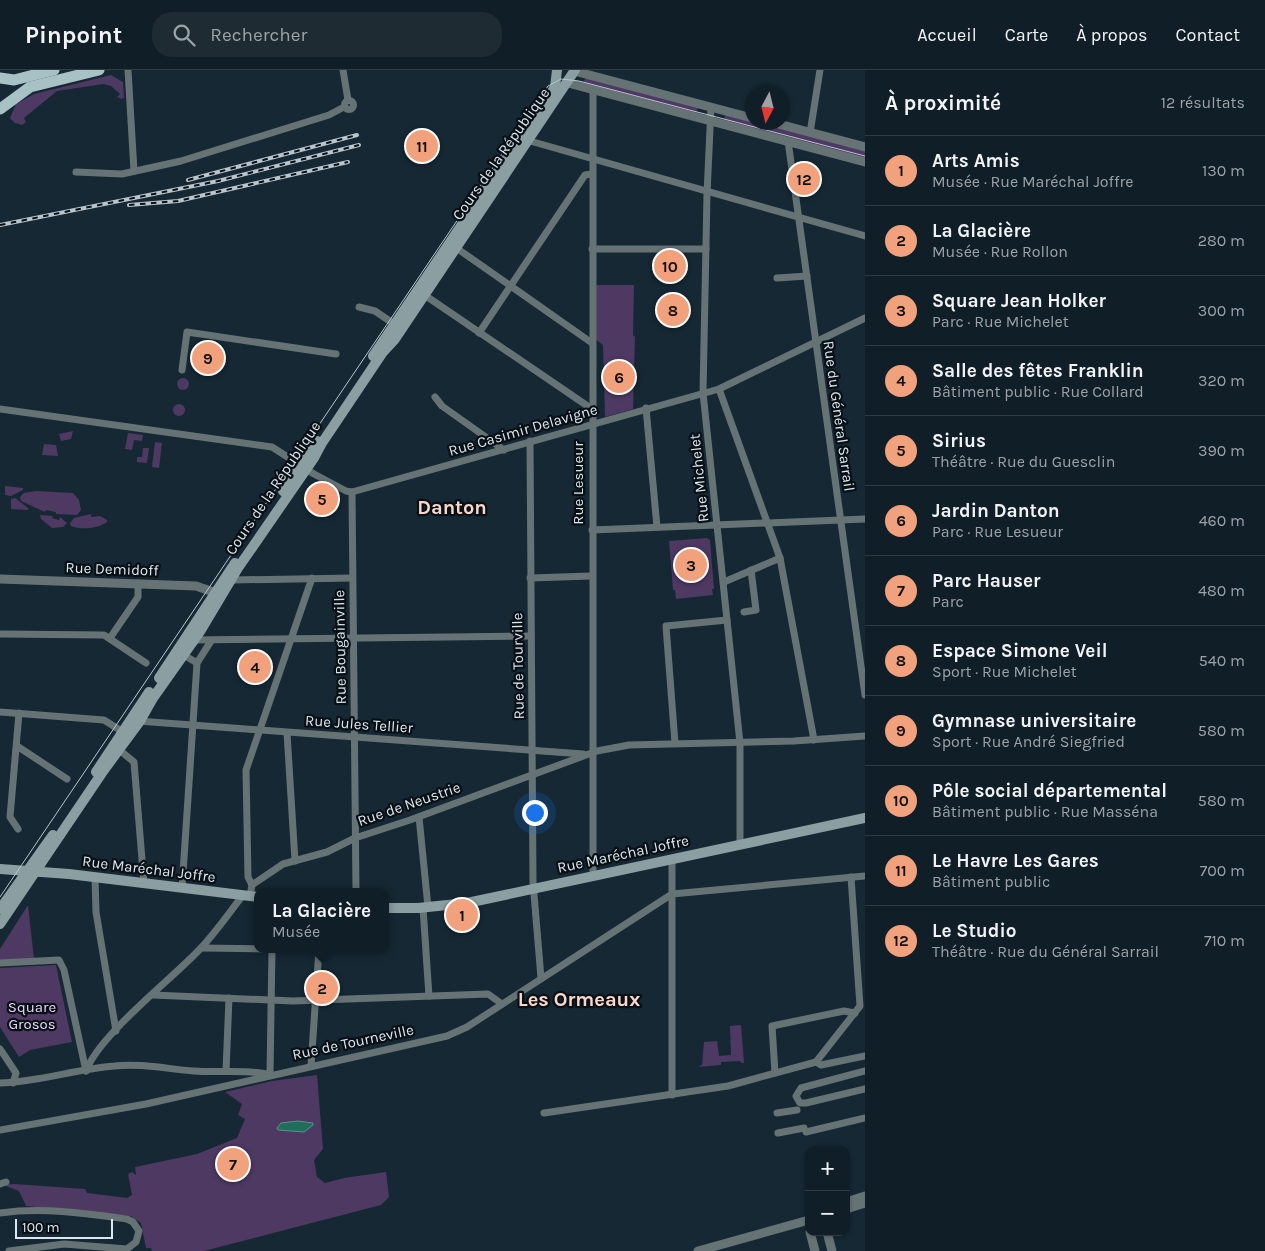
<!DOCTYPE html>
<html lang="fr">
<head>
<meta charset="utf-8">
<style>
	:root { --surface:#101e27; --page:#1e2b33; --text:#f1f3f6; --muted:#9ca2a7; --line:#303c44; --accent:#f1a17c }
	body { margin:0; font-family:Karla,sans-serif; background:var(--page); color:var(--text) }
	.controls { position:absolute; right:15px; bottom:15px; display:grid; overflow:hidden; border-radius:10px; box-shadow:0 1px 4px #0004 }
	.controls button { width:45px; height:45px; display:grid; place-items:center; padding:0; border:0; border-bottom:1px solid var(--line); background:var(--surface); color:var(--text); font:25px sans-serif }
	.compass { position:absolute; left:745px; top:15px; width:45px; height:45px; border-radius:50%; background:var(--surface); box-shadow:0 1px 4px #0004; rotate:187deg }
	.scale { position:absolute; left:15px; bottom:12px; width:98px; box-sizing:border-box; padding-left:5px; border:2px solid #dce7ef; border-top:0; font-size:14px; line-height:18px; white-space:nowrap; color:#dce7ef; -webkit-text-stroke:4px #080f15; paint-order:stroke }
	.you { position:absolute; left:534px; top:742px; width:18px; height:18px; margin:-12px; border:4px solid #fff; border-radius:50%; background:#1a73e8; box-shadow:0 0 0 8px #1a73e833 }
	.badge { display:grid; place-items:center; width:32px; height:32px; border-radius:50%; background:var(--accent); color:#111; font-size:16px; font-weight:700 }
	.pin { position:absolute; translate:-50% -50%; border:2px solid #fff; box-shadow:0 1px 5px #0006 }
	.popup { position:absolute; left:254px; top:818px; width:135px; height:65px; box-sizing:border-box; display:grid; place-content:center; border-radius:10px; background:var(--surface); filter:drop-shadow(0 1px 4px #0005); font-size:16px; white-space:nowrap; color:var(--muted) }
	.popup b { font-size:19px; color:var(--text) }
	.popup::after { content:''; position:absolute; left:50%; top:100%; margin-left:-10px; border:10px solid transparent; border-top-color:var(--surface) }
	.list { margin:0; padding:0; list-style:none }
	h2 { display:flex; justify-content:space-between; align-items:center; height:65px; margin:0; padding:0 20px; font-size:21px }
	h2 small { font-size:16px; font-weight:400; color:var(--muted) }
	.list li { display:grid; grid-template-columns:32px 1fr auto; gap:15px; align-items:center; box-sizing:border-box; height:70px; padding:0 20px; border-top:1px solid var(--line) }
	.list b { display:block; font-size:19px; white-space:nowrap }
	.list p { margin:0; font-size:16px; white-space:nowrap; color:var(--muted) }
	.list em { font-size:16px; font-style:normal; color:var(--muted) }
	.icon { flex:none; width:28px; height:28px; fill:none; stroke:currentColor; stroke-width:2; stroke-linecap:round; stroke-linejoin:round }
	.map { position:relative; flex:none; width:865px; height:1181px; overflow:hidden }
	header { display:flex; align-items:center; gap:30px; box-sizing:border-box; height:70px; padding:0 25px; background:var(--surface); border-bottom:1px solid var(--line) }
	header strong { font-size:24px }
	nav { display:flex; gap:28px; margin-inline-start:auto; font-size:18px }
	.search { width:350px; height:45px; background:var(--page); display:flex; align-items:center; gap:12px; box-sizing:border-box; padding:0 18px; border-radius:20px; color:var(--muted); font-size:19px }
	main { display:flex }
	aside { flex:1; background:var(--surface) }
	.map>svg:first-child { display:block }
	.green { fill:#4e3963 }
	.water { fill:#216d5b; stroke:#599287 }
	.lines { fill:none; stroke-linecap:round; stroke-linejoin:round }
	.minor { stroke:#667375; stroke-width:7 }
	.tertiary { stroke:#667375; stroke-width:9 }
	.secondary { stroke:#8b9fa2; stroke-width:10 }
	.primary { stroke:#a7c1c5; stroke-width:11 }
	.tram { stroke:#b8c5cd; stroke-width:1 }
	.rail-casing { stroke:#b8c5cd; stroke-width:4 }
	.rail { stroke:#080f15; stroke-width:2; stroke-dasharray:5.5; stroke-linecap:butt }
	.labels { text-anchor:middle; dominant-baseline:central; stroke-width:4.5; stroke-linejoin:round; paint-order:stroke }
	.street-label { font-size:15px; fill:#dce7ef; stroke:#080f15 }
	.park-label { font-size:15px; fill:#e7d6fa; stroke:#080f15 }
	.district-label { font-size:20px; font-weight:bold; fill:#f7d8ca; stroke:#080f15 }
</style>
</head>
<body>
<header>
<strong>Pinpoint</strong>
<div class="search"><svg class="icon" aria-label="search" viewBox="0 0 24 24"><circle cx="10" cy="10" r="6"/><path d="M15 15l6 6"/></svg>Rechercher</div>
<nav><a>Accueil</a><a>Carte</a><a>À propos</a><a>Contact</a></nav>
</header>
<main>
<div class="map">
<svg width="865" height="1181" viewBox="0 0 865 1181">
	<rect width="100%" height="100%" fill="#152834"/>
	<g class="green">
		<polygon points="111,5 123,12 124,28 121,29 117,27 120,24 111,16 103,14 57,21 24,48 26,52 22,55 15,53 10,48 16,34 34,24"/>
		<polygon points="587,6 698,36 696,45 581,15"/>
		<polygon points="726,43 752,50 752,52 764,53 865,79 865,89 723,52"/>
		<polygon points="596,215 634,215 633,265 635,267 633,339 605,347 603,275 595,269"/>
		<circle cx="183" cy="314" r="6"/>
		<circle cx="179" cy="340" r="6"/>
		<polygon points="73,361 71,369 61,371 59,364"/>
		<polygon points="128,363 143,365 142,371 134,370 132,380 125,379"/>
		<polygon points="155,372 162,373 159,398 152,397"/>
		<polygon points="44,374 56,375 58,386 42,385"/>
		<polygon points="143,378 149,378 147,393 137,392 137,387 142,387"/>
		<polygon points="5,416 23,418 23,420 11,426 5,425"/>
		<polygon points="36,421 73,423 79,430 81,440 77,445 56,444 56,442 46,440 45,442 21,431 20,427 24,423"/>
		<polygon points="15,428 28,438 28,440 11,439 11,429"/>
		<path d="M91 444V447L100 446 107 450V452C97 459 82 460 71 456L70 453 74 448Z"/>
		<polygon points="40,445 53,446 52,448 59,450 60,447 67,453 63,457 52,458 41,449"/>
		<polygon points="707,468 710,470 714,519 712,519 713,525 676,529 675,520 673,520 669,471"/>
		<polygon points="28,835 34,889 0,891 0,879"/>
		<polygon points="56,895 72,972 30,980 19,987 0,957 0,898"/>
		<polygon points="741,955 744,993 741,993 740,991 721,992 721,995 698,997 702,995 704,972 717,971 719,986 731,985 730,956"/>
		<polygon points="317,1005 323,1079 314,1090 317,1107 325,1113 344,1108 386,1102 389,1127 381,1135 204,1181 152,1181 151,1178 146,1178 141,1153 131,1146 26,1136 19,1121 4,1115 14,1114 85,1119 87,1123 127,1128 132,1125 128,1104 132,1102 136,1105 135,1097 197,1084 237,1068 245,1049 238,1045 242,1034 225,1022 272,1011"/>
	</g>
	<polygon class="water" points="298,1051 313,1053 313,1055 304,1062 278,1060 277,1058 281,1053"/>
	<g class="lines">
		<g class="minor">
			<polyline points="128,0 134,101"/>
			<polyline points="343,0 348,30"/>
			<polyline points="593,20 593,806"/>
			<circle cx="349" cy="35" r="4.5"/>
			<polyline points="711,37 707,124 703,323 740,673 740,775"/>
			<polyline points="810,63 820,0"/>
			<polyline points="530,71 865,166"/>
			<polyline points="788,71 865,625"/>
			<polyline points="76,102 122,104 181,91 329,45 344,37"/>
			<polyline points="455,177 592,273"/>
			<polyline points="592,179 706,179"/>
			<polyline points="777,208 807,206"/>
			<polyline points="423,224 592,339"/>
			<polyline points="359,237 375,241 397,256"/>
			<polyline points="479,263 585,105 591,104"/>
			<polyline points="182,300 187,262 336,284"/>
			<polyline points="719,319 780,488 814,670"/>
			<polyline points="435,327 442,336 504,380"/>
			<polyline points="646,338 657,457"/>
			<polyline points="0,339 272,377 314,404 346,421 352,422 719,319 865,248"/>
			<polyline points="530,371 533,812 541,908"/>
			<polyline points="352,422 356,822"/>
			<polyline points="592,460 865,449"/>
			<polyline points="530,508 591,506"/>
			<polyline points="232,510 352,508"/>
			<polyline points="724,512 780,488"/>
			<polyline points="744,542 756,540 751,500"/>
			<polyline points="0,564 104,565 146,593"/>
			<polyline points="110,568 138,527 138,513"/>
			<polyline points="191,570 531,566"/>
			<polyline points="184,585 197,593"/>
			<polyline points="0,642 104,650 123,662"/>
			<polyline points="138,651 583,684"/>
			<polyline points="287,663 295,791"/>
			<polyline points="675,673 666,556 727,550"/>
			<polyline points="17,676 67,709"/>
			<polyline points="117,678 134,692 144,814"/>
			<polyline points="419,747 428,837"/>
			<polyline points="18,759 10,747 19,643"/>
			<polyline points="672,789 672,1025"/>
			<polyline points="95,808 96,842 116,961"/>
			<polyline points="252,815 248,807 246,700 312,508"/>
			<polyline points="182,818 197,593 211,571"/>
			<polyline points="250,826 252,815 283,794 327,782 355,768 410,750 597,681 629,675 794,671 865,666"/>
			<polyline points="423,838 429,926"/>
			<polyline points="202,878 267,879"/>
			<polyline points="0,893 59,890 64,900 86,1001"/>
			<polyline points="153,925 293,931 488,924 502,934"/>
			<polyline points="0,979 16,1003 13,1013"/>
			<polyline points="816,992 860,936 851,807"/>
			<polyline points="816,992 821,995 865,986"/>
			<polyline points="311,996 319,879"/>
			<path d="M86 1001C99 965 171 910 200 879 216 862 229 843 243 825"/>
			<polyline points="226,1001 229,928"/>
			<polyline points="865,1001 801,1018 796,1026 800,1033 806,1033 865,1019"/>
			<polyline points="775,1003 772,956 844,941 855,943"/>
			<polyline points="270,1004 272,879"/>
			<path d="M0 1013C39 1012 76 999 114 996 142 993 167 999 194 1001 219 1003 243 999 267 1004"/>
			<polyline points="544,1043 728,1016 816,992"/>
			<polyline points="777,1043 797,1040"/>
			<polyline points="0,1060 146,1034 447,966 467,957 672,824 865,806"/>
			<polyline points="806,1062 865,1048"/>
			<polyline points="778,1063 804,1058"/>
			<polyline points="0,1114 6,1112"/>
			<path d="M0 1143C43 1137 84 1143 127 1149L133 1152 139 1161 136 1172 127 1179 64 1174 9 1181"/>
		</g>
		<g class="tertiary">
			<polyline points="574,1 752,48"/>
			<polyline points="568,13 865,92"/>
			<polyline points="771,52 865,77"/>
			<polyline points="0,509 196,516 222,525"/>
			<polyline points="846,1132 865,1126"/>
			<polyline points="846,1139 865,1133"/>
			<polyline points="810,1162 815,1181"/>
			<polyline points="827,1162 832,1181"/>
			<polyline points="698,1181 809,1150"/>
		</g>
		<g class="secondary">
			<polyline points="373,286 555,17 557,0"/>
			<polyline points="283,421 317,371"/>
			<polyline points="159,608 235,493"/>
			<polyline points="96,702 149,622"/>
			<polyline points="0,799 69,804 258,827"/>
			<polyline points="386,838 418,838 467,833 865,748"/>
			<polyline points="0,839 53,765"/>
			<polyline points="0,854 104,700 140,651 153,628 201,560 238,498 314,388 322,373 383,282 395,269 575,0"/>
		</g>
		<g class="primary">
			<polyline points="0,8 14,10 54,0"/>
			<polyline points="0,39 30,17 99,0"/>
		</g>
		<polyline class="tram" points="0,827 548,16 561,9 579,11 865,86"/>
		<g class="rail-casing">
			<g id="rail">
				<polyline points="188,110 357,65"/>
				<polyline points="129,135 178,131 348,92"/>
				<polyline points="0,155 218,111 359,75"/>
			</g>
		</g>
		<use href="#rail" class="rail"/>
	</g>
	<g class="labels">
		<g class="street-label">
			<text transform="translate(501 84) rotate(-55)">Cours de la République</text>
			<text transform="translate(839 346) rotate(82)">Rue du Général Sarrail</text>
			<text transform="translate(523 360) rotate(-16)">Rue Casimir Delavigne</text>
			<text transform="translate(699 408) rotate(-96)">Rue Michelet</text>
			<text transform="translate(578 413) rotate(-90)">Rue Lesueur</text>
			<text transform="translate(273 418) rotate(-56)">Cours de la République</text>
			<text transform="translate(112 499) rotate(2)">Rue Demidoff</text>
			<text transform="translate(340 577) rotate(-91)">Rue Bougainville</text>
			<text transform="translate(518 596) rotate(-91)">Rue de Tourville</text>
			<text transform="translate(359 654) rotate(4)">Rue Jules Tellier</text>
			<text transform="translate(409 734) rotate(-19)">Rue de Neustrie</text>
			<text transform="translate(623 784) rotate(-12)">Rue Maréchal Joffre</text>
			<text transform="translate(149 799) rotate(7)">Rue Maréchal Joffre</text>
			<text transform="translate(353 972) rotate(-12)">Rue de Tourneville</text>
		</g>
		<g class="park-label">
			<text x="32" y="937">Square<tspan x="32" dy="17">Grosos</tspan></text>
		</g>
		<g class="district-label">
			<text x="452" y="437">Danton</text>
			<text x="579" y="929">Les Ormeaux</text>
		</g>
	</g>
</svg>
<div class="controls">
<button>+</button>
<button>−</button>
</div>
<svg class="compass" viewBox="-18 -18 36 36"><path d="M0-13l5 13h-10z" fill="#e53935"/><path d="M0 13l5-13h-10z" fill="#9ca2a7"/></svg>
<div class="scale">100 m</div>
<div class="you"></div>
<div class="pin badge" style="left:462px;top:845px">1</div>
<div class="pin badge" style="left:322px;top:918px">2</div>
<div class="popup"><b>La Glacière</b>Musée</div>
<div class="pin badge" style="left:691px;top:495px">3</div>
<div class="pin badge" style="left:255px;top:597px">4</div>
<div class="pin badge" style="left:322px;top:429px">5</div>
<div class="pin badge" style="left:619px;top:307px">6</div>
<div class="pin badge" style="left:233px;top:1094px">7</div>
<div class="pin badge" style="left:673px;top:240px">8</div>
<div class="pin badge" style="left:208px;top:288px">9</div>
<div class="pin badge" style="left:670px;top:196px">10</div>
<div class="pin badge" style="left:422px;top:76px">11</div>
<div class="pin badge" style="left:804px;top:109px">12</div>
</div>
<aside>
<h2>À proximité<small>12 résultats</small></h2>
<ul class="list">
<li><span class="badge">1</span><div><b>Arts Amis</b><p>Musée · Rue Maréchal Joffre</p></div><em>130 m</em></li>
<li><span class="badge">2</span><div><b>La Glacière</b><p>Musée · Rue Rollon</p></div><em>280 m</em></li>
<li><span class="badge">3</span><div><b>Square Jean Holker</b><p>Parc · Rue Michelet</p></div><em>300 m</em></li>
<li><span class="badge">4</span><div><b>Salle des fêtes Franklin</b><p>Bâtiment public · Rue Collard</p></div><em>320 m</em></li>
<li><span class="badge">5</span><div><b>Sirius</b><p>Théâtre · Rue du Guesclin</p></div><em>390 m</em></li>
<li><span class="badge">6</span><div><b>Jardin Danton</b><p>Parc · Rue Lesueur</p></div><em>460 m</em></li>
<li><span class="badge">7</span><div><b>Parc Hauser</b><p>Parc</p></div><em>480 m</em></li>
<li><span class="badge">8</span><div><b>Espace Simone Veil</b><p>Sport · Rue Michelet</p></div><em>540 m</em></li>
<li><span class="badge">9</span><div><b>Gymnase universitaire</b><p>Sport · Rue André Siegfried</p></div><em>580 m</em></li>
<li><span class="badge">10</span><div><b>Pôle social départemental</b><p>Bâtiment public · Rue Masséna</p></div><em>580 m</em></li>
<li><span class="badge">11</span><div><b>Le Havre Les Gares</b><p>Bâtiment public</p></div><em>700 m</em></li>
<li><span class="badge">12</span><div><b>Le Studio</b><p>Théâtre · Rue du Général Sarrail</p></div><em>710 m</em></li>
</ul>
</aside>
</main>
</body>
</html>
